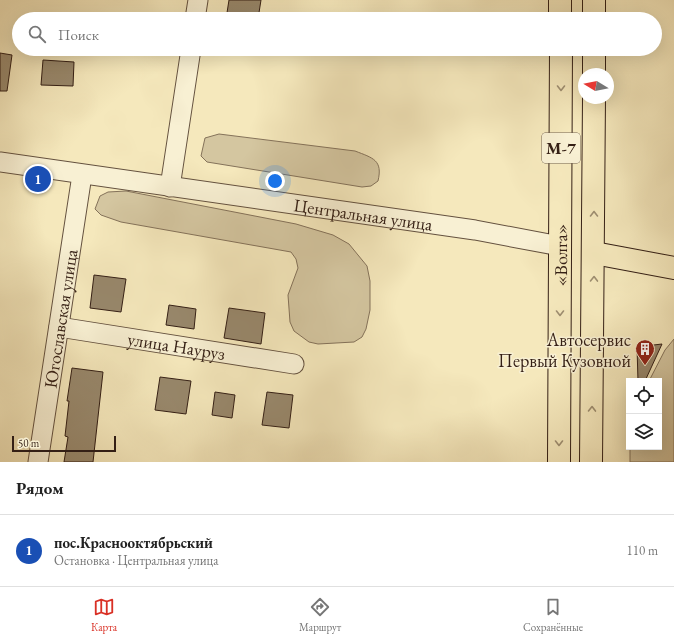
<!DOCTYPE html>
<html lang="ru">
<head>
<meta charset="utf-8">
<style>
	:root { --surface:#fff; --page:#f6f6f6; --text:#222; --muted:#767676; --line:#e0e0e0; --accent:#d93025 }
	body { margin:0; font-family:"EB Garamond",serif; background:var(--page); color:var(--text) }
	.controls { position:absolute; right:12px; bottom:12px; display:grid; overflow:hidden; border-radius:0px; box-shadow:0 4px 16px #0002 }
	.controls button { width:36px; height:36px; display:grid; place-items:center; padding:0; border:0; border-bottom:1px solid var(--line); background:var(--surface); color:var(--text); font:20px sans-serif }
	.compass { position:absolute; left:578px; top:68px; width:36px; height:36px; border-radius:50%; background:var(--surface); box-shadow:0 4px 16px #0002; rotate:280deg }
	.scale { position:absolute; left:12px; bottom:10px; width:104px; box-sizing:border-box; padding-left:4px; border:2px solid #341f15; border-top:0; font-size:11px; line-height:14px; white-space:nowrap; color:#341f15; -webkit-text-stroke:3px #f8f0d3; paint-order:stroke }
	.you { position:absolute; left:275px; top:181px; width:14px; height:14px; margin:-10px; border:3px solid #fff; border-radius:50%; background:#1a73e8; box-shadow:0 0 0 6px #1a73e833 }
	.badge { display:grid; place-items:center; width:26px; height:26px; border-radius:50%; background:var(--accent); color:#fff; font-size:13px; font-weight:700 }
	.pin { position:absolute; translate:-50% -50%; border:2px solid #fff; box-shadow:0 1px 4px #0006 }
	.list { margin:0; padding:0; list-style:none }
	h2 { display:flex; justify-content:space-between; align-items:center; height:52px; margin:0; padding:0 16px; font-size:17px }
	h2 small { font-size:13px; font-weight:400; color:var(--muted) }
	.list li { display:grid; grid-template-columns:26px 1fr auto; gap:12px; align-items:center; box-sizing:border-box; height:72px; padding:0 16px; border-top:1px solid var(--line) }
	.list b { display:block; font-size:15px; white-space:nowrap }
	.list p { margin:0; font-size:13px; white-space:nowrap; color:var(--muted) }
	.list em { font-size:13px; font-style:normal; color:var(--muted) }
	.icon { flex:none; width:22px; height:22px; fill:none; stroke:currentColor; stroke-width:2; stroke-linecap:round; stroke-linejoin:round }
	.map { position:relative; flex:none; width:674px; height:462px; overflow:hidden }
	.search { position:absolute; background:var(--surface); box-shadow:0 4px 16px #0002; left:12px; right:12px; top:12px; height:44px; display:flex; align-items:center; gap:10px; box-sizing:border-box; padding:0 14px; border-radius:22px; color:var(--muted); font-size:15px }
	.sheet { height:124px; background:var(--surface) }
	nav { display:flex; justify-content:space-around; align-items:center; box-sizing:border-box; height:56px; border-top:1px solid var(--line); background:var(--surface); font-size:11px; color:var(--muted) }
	nav a { display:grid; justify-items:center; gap:2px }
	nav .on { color:var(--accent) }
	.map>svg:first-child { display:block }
	.green { fill:#d4c6a0; stroke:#84725a }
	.building { fill:#98886c; stroke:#341f15 }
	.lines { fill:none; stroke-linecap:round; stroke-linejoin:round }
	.minor-casing { stroke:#64513f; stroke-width:21 }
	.major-casing { stroke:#341f15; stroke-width:24 }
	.highway-casing { stroke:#341f15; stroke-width:24 }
	.minor { stroke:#f8f0d3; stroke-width:19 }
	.major { stroke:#f5e8bc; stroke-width:22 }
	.highway { stroke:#f5e8bc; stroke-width:22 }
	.oneway { stroke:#9e8e71 }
	.labels { text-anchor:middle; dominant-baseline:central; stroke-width:3; stroke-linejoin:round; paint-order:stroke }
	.shield { fill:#f8f0d3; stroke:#6f5e4e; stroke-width:1 }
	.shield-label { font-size:17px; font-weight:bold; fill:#341f15 }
	.street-label { font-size:18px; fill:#341f15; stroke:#f8f0d3 }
	.poi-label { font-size:18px; fill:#341f15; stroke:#f8f0d3; text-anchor:end }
</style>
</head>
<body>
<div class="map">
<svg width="674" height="462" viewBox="0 0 674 462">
	<rect width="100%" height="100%" fill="#f5e8bc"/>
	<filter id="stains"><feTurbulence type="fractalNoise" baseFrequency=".005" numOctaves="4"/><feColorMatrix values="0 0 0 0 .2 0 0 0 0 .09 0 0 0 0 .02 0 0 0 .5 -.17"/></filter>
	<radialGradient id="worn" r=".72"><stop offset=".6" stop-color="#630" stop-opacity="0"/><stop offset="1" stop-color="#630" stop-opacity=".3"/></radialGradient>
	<g class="green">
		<path d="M219 134 355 151C373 158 383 160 378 181L371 186 362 187 207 162 201 156 205 138Z"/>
		<polygon points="126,191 296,224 333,235 349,244 367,266 370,281 370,310 366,329 362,337 354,342 318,344 309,342 294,331 290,322 288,295 298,268 296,259 291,252 121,222 101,215 95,209 100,196 108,192"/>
		<polygon points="674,339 674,462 630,462 630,447 659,447 659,381 649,381 665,350"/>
	</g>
	<g class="building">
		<polygon points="229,0 261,0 258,19 226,19"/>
		<polygon points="0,53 12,55 7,91 0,91"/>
		<polygon points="43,60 74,62 73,86 41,85"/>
		<polygon points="94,275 126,279 121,312 90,308"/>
		<polygon points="169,305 196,309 194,329 166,325"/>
		<polygon points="229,308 265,313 261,344 224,338"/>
		<polygon points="662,344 645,381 638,381 637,347"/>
		<polygon points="72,368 103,372 93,462 64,462 68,437 65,436 69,401 67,401"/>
		<polygon points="160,377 191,381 186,414 155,410"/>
		<polygon points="215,392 235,395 232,418 212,415"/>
		<polygon points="267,392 293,395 289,428 262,425"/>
	</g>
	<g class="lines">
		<g class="minor-casing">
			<g id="minor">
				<polyline points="195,19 198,0"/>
				<path id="s1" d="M0 162 475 230 560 246"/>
				<polyline points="170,187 191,49"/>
				<path id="s2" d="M59 327 294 364"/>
				<path id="s3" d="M38 462 82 175"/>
			</g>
		</g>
		<g class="major-casing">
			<polyline id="major" points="594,253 674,268"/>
		</g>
		<g class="highway-casing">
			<g id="highway">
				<polyline points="560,0 560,19"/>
				<polyline points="594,19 594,0"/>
				<polyline points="594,74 594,49"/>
				<path id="s4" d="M559 462 561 49"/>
				<polyline points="591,462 594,98"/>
			</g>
		</g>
		<use href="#minor" class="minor"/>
		<use href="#major" class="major"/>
		<use href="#highway" class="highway"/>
	</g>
	<defs><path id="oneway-chevron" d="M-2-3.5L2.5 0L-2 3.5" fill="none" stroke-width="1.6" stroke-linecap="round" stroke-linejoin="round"/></defs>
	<g class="oneway">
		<use href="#oneway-chevron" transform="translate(561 88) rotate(90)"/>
		<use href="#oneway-chevron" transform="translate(594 214) rotate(-90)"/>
		<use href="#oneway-chevron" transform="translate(594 279) rotate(-89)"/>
		<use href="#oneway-chevron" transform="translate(560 313) rotate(90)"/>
		<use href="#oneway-chevron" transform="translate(592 409) rotate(-89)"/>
		<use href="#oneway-chevron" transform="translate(559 443) rotate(90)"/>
	</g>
	<defs>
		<g id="building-pin" transform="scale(1)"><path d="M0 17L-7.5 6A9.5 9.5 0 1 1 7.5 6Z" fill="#8f2418" stroke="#f8f0d3"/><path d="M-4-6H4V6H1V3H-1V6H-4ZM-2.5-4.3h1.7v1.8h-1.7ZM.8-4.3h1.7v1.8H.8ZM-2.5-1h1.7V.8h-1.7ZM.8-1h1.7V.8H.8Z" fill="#fff"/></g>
	</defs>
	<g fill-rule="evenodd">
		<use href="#building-pin" x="645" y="349"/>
	</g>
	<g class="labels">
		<rect class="shield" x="542" y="133" width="38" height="30" rx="3"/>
		<g class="shield-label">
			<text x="561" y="148">М-7</text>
		</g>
		<g class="street-label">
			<text stroke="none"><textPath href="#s1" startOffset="367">Центральная улица</textPath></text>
			<text stroke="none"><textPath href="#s4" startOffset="207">«Волга»</textPath></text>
			<text stroke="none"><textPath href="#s3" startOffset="145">Югославская улица</textPath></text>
			<text stroke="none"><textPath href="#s2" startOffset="119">улица Науруз</textPath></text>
		</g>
		<g class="poi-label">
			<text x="631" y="339">Автосервис<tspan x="631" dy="21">Первый Кузовной</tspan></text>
		</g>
	</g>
	<rect width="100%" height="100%" filter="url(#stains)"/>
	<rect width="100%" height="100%" fill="url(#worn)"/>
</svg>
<div class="controls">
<button><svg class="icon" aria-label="locate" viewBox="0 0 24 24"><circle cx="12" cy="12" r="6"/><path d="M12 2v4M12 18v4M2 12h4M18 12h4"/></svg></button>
<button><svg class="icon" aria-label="layers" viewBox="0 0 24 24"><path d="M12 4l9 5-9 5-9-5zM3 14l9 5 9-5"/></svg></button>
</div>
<svg class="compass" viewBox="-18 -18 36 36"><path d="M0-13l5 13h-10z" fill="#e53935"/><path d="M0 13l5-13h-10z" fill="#767676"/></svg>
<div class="scale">50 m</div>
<div class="you"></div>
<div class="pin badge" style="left:38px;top:179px;background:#1a4fb4">1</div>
<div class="search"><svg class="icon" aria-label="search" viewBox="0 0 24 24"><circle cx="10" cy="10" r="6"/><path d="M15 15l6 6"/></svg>Поиск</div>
</div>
<section class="sheet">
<h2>Рядом<small></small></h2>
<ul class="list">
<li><span class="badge" style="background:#1a4fb4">1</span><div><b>пос.Краснооктябрьский</b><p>Остановка · Центральная улица</p></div><em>110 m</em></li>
</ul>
</section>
<nav>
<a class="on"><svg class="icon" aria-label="map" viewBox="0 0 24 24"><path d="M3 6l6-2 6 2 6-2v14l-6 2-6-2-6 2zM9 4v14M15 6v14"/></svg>Карта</a>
<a><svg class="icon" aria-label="directions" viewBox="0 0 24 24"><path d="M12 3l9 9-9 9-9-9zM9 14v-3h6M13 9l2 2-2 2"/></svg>Маршрут</a>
<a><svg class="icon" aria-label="saved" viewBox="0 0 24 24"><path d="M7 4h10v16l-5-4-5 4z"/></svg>Сохранённые</a>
</nav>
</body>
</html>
